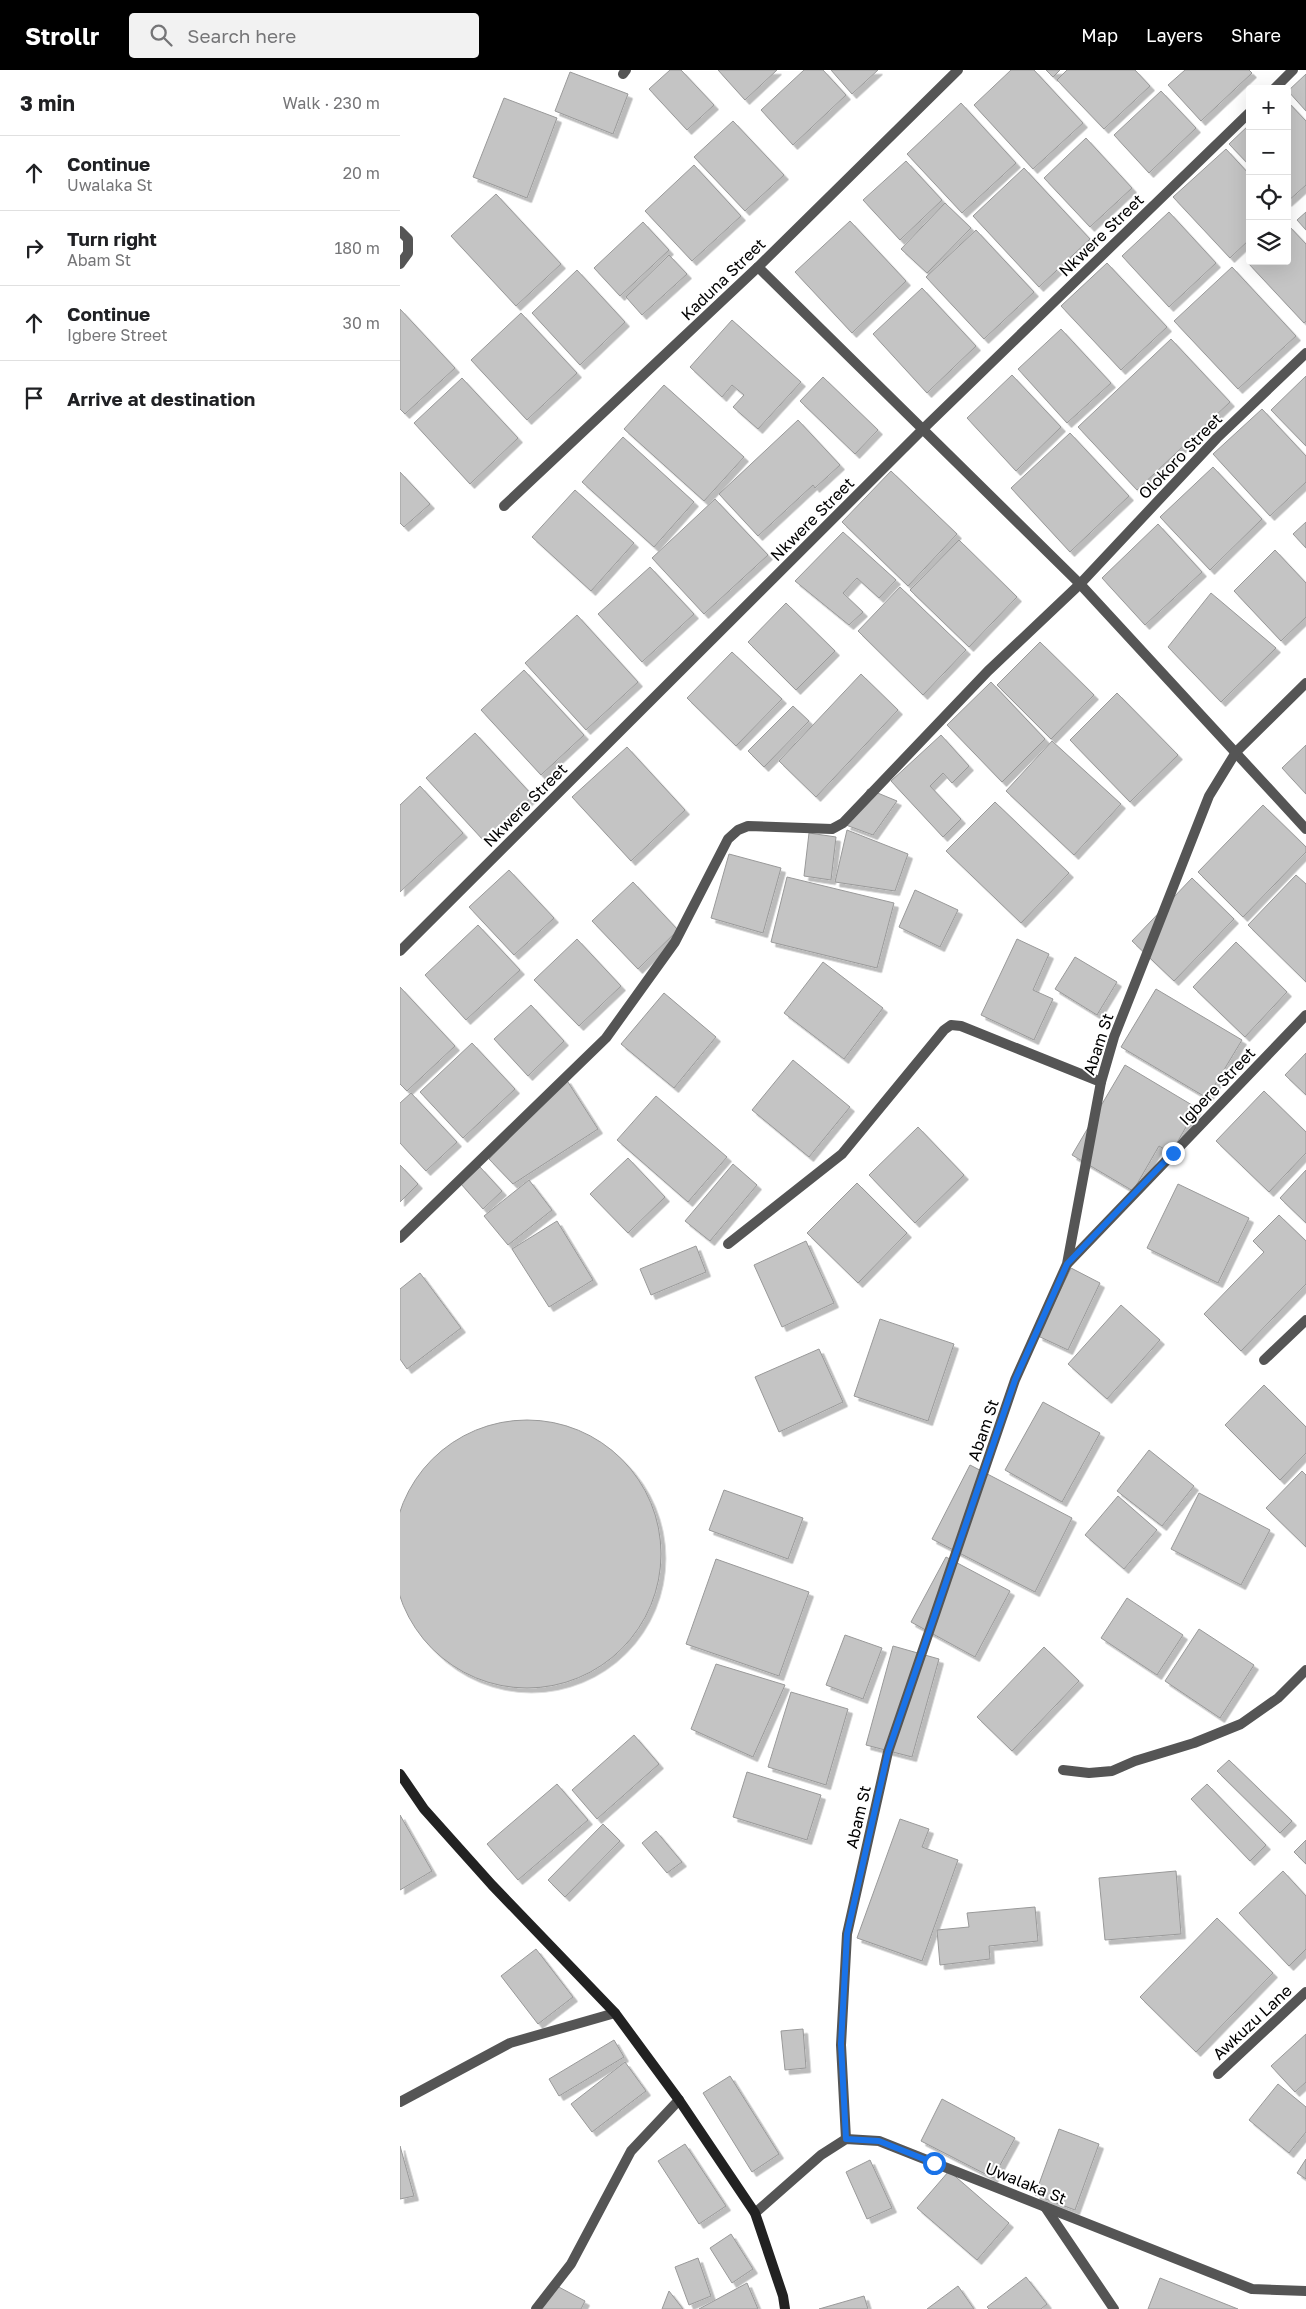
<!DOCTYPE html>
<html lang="en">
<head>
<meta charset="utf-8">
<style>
	:root { --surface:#fff; --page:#f2f2f2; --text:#202124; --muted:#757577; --line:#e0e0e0; --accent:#000 }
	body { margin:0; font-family:"Golos Text",sans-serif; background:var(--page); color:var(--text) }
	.controls { position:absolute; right:15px; top:15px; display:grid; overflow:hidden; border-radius:5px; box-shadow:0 5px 20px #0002 }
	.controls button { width:45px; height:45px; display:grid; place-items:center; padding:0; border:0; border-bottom:1px solid var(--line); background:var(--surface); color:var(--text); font:25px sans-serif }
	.stop { position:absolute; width:15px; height:15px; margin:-11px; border:4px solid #1a73e8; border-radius:50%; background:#fff }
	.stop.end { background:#1a73e8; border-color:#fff; box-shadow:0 1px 5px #0008 }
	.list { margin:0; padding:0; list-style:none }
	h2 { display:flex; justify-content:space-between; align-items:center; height:65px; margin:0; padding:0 20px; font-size:21px }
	h2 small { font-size:16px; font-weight:400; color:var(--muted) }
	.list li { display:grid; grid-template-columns:32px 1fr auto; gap:15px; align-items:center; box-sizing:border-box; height:75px; padding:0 20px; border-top:1px solid var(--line) }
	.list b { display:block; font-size:19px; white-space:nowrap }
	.list p { margin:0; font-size:16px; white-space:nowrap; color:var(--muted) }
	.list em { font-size:16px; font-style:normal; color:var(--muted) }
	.icon { flex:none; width:28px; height:28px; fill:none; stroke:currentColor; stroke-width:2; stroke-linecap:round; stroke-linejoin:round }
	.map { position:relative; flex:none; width:906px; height:2239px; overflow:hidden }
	header { display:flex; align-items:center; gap:30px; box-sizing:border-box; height:70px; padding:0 25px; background:var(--accent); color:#fff }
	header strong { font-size:24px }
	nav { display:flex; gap:28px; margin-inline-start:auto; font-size:18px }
	.search { width:350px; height:45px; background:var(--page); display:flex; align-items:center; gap:12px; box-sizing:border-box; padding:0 18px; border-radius:5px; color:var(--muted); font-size:19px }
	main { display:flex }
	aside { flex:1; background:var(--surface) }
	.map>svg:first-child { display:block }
	.building { fill:#c4c4c4; stroke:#999; filter:url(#shadow) }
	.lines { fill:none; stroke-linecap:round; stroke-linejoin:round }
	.street { stroke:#555; stroke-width:10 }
	.secondary { stroke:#222; stroke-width:10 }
	.route { stroke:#1a73e8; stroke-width:6 }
	.labels { text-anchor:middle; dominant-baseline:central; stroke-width:4; stroke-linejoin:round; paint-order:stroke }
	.street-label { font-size:16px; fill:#000; stroke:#fff }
</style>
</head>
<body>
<header>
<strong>Strollr</strong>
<div class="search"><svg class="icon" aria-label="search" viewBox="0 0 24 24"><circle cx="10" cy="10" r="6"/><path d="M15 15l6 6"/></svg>Search here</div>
<nav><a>Map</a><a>Layers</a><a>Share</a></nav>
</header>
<main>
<aside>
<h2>3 min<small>Walk · 230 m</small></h2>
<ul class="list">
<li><svg class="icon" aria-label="ahead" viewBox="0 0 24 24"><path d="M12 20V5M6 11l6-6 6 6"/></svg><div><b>Continue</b><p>Uwalaka St</p></div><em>20 m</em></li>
<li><svg class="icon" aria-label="right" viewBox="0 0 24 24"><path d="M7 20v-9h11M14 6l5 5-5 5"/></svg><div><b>Turn right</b><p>Abam St</p></div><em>180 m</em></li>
<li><svg class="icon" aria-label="ahead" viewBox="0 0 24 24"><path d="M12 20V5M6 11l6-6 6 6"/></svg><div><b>Continue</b><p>Igbere Street</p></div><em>30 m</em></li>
<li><svg class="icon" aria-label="arrive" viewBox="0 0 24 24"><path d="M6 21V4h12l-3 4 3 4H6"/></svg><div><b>Arrive at destination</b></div></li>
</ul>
</aside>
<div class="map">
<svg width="906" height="2239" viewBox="0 0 906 2239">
	<defs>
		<filter id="shadow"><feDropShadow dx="4.5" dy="4.5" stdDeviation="0" flood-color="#0004"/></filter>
	</defs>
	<rect width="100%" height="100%" fill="#fff"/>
	<g class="building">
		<polygon points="270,0 281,0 314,35 287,60 249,19"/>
		<polygon points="318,0 377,0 345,30"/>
		<polygon points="404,0 423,0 446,25 393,75 361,40"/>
		<polygon points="431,0 478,0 452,24"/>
		<polygon points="611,0 634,0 683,53 633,99 574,35"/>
		<polygon points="646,0 660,0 653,7"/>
		<polygon points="667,0 735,0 750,16 704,59 657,10"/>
		<polygon points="785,0 849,0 852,3 801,51 768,15"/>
		<polygon points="170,2 228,24 213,64 155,41"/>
		<polygon points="906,4 906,41 888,21"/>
		<polygon points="761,21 796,58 749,103 714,65"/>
		<polygon points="104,28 157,48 127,128 73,107"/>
		<polygon points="887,31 906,51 906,115 887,132"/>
		<polygon points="561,33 616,93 562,143 507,84"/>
		<polygon points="333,51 384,105 345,141 294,87"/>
		<polygon points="850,54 850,96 829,74"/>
		<polygon points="686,68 732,118 690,157 644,108"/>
		<polygon points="826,79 850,105 850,169 830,188 773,127"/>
		<polygon points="506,91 542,130 500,170 463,130"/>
		<polygon points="294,95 341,146 292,191 245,141"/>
		<polygon points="624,98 690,169 639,217 573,146"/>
		<polygon points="96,124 161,194 116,236 51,166"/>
		<polygon points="545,133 571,158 527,203 501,179"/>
		<polygon points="769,142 816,193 769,237 722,186"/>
		<polygon points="906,142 906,160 897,150"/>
		<polygon points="450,151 506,211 452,263 395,202"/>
		<polygon points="243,152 269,180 220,226 194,198"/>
		<polygon points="888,155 906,174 906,251 904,253 848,193 850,191 887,191"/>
		<polygon points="576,160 634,222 584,269 526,207"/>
		<polygon points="269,185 287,204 242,245 226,227"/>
		<polygon points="707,193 767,257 721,300 661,236"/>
		<polygon points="832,197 896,266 838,319 774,251"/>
		<polygon points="177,200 225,252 180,295 132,243"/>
		<polygon points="522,218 576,276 527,323 473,264"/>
		<polygon points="0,239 55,298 5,344 0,339"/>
		<polygon points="121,243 177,303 127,350 71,290"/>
		<polygon points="332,250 401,312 358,359 333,337 344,325 332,315 322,327 290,297"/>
		<polygon points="661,259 711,313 667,353 618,299"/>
		<polygon points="771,269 830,332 737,420 678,357"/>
		<polygon points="612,305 661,357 616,401 567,348"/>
		<polygon points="906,306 906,376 871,340"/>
		<polygon points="423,307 478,360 455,384 400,331"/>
		<polygon points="62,308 118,368 70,414 14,353"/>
		<polygon points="264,315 344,387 304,431 224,359"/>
		<polygon points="862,339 906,386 906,412 870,446 813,384"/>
		<polygon points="398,350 440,395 415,418 413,415 358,466 319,424"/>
		<polygon points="670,363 729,426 670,482 611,418"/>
		<polygon points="223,367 294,432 254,477 182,412"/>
		<polygon points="813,397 862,449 810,500 760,447"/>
		<polygon points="491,401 557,464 508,516 442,452"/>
		<polygon points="0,402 30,434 4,457 0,453"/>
		<polygon points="175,420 234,473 191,521 132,467"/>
		<polygon points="315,429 368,485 304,544 252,488"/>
		<polygon points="906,452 906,478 893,464"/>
		<polygon points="758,454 802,502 745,555 702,508"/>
		<polygon points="443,462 496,510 479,528 457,508 443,523 463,542 449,555 395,511"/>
		<polygon points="559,470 617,527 569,577 510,520"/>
		<polygon points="875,480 906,513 906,547 881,571 834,521"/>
		<polygon points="250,497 294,544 242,592 198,544"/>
		<polygon points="500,517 566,580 523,625 458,561"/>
		<polygon points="811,523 876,578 821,632 768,577"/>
		<polygon points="386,533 435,581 396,620 348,572"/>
		<polygon points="177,545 238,612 186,660 125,593"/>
		<polygon points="640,572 694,625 651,669 597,615"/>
		<polygon points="332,582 382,629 336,676 287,628"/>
		<polygon points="124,600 184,665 141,705 81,640"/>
		<polygon points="461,604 498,640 416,727 379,691"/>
		<polygon points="591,612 645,669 602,712 547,655"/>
		<polygon points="717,623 778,685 730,732 670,670"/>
		<polygon points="393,636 409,651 364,697 348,681"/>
		<polygon points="75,663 133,726 84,771 26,708"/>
		<polygon points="541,665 569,696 552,713 543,703 530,716 561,749 543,767 491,711"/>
		<polygon points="652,671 721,734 674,785 606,721"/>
		<polygon points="906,675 906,724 882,698"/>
		<polygon points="227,677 285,740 231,791 172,727"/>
		<polygon points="20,716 63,763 0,822 0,735"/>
		<polygon points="468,719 497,731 473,765 446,755"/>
		<polygon points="595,732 669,803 621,853 546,781"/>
		<polygon points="863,735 906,777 906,782 843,847 798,802"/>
		<polygon points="447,760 508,784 495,821 435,812"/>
		<polygon points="409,763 436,767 431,810 404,806"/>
		<polygon points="329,784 381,798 363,863 311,848"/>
		<polygon points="109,800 154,848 114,885 69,837"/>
		<polygon points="896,805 906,814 906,912 848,855"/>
		<polygon points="387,807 494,833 477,898 371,872"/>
		<polygon points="792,808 834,849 774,911 732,871"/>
		<polygon points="233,812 278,860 238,899 192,851"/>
		<polygon points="515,820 558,840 540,877 499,857"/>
		<polygon points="78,855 120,900 66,950 25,905"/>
		<polygon points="177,869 221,916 179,956 134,910"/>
		<polygon points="617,869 649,884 633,920 653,929 634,970 581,945"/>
		<polygon points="836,872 887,922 845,967 793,917"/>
		<polygon points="675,887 717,912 697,945 655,919"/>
		<polygon points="423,892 483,938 444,989 384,943"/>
		<polygon points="0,917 55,976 7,1021 0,1014"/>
		<polygon points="756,919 842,970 807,1028 721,977"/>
		<polygon points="264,923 316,967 274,1018 221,974"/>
		<polygon points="131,935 164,971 128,1006 94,969"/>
		<polygon points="72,973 115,1019 63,1068 20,1022"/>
		<polygon points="906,983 906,1025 885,1005"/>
		<polygon points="393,990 450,1037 409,1087 352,1040"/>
		<polygon points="725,995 797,1038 771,1083 759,1076 733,1121 672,1085"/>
		<polygon points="166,1009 198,1059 113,1114 89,1089"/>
		<polygon points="864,1021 906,1062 906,1083 869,1122 816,1071"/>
		<polygon points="11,1023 57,1072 26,1101 0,1073 0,1033"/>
		<polygon points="256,1026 327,1087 288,1132 217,1070"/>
		<polygon points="518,1057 564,1105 515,1153 469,1105"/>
		<polygon points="228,1088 265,1127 228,1163 190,1124"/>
		<polygon points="333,1094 357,1115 310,1171 285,1151"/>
		<polygon points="0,1095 18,1114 0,1132"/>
		<polygon points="80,1097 102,1121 83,1139 61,1114"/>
		<polygon points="906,1100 906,1153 880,1128"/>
		<polygon points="129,1110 152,1140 108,1175 84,1146"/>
		<polygon points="457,1113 507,1163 458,1213 407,1163"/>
		<polygon points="778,1114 849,1148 818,1213 747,1178"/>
		<polygon points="879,1145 906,1171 906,1214 841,1281 804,1244 864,1182 853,1171"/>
		<polygon points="157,1151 193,1210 149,1237 112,1179"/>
		<polygon points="406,1171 434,1233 382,1257 354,1195"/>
		<polygon points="296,1176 306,1202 251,1225 240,1199"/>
		<polygon points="671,1198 700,1213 668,1280 638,1266"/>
		<polygon points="20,1203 61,1258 7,1299 0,1289 0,1219"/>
		<polygon points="721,1235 760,1270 707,1329 668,1294"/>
		<polygon points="480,1249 554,1274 528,1351 454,1326"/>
		<polygon points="419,1279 443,1332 379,1362 355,1307"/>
		<polygon points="864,1315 906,1357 906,1383 880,1410 825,1355"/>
		<polygon points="643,1332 700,1363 662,1432 605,1400"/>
		<circle cx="127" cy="1484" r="134"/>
		<polygon points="749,1380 794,1416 762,1456 717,1421"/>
		<polygon points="570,1395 672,1448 635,1522 532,1469"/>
		<polygon points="902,1401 906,1405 906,1477 866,1438"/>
		<polygon points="324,1420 403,1448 388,1489 309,1460"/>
		<polygon points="799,1423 870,1460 841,1515 771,1479"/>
		<polygon points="718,1426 757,1460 724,1499 685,1465"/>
		<polygon points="546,1487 610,1521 575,1587 511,1552"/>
		<polygon points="316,1489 409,1522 379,1606 286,1574"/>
		<polygon points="727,1528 783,1565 757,1605 701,1568"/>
		<polygon points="799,1559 854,1595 820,1648 765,1611"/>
		<polygon points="445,1565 482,1578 463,1629 426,1615"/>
		<polygon points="493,1576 539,1589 512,1687 466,1675"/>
		<polygon points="644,1577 679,1611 612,1681 577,1647"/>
		<polygon points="316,1594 385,1615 353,1687 291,1659"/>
		<polygon points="391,1622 448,1639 426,1715 368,1697"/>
		<polygon points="234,1665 259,1694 197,1749 172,1720"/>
		<polygon points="829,1690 892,1751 880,1763 817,1701"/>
		<polygon points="347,1702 421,1725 407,1770 333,1747"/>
		<polygon points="157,1714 188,1750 118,1810 87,1774"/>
		<polygon points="807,1714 866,1775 850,1791 791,1729"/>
		<polygon points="0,1745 32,1801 0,1820"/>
		<polygon points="500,1749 529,1759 522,1777 558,1790 522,1891 457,1868"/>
		<polygon points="203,1754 220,1771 165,1827 148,1810"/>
		<polygon points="256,1761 282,1792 267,1803 242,1773"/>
		<polygon points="906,1770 906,1794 894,1782"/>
		<polygon points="776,1801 781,1864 705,1870 699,1808"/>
		<polygon points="883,1801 906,1826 906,1879 889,1896 839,1843"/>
		<polygon points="635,1837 638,1871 589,1876 590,1889 540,1895 537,1860 569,1857 567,1843"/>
		<polygon points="817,1848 873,1903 796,1982 740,1927"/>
		<polygon points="136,1879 173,1927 138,1954 101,1906"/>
		<polygon points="403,1959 406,1998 385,2000 381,1961"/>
		<polygon points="906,1964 906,2012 895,2022 871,1996"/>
		<polygon points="214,1970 224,1987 159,2026 149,2009"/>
		<polygon points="225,1992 246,2021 192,2062 171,2034"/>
		<polygon points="330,2006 379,2084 352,2102 303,2023"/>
		<polygon points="878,2014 906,2037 906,2062 889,2083 849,2050"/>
		<polygon points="542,2029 615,2068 593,2108 521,2071"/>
		<polygon points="659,2059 699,2074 675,2140 635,2125"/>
		<polygon points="285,2074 326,2136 299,2154 258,2091"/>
		<polygon points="0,2076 14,2126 0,2129"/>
		<polygon points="906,2089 906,2109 897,2103"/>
		<polygon points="470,2090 492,2138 467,2149 446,2102"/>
		<polygon points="549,2101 609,2153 577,2190 517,2138"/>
		<polygon points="331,2164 353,2199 332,2213 310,2178"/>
		<polygon points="298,2188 311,2226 289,2235 275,2197"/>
		<polygon points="626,2207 647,2234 641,2239 589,2239 587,2237"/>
		<polygon points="760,2208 838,2239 748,2239"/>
		<polygon points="347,2213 358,2239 299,2239"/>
		<polygon points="155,2215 185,2231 181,2239 136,2239"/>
		<polygon points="558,2216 574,2239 527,2239"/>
		<polygon points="269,2221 283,2239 262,2239"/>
		<polygon points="464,2226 468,2239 419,2239"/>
	</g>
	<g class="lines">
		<g class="street">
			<polyline points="223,4 226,0"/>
			<polyline points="874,19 893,0"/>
			<polyline points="0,161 8,169 8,183 0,194"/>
			<polyline points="358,197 680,514 906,759"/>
			<polyline points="104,436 358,197 558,0"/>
			<polyline points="0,881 524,358 850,42"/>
			<polyline points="0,1168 206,968 275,872 328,769 338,760 348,756 432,759 443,753 588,601 680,514 817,368 906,283"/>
			<polyline points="328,1174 442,1084 544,960 551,955 561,956 701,1012"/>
			<polyline points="668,1193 906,945"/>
			<polyline points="864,1290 906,1250"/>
			<polyline points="663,1700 689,1703 712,1701 735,1691 794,1673 841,1654 878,1628 906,1600"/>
			<polyline points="818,2004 906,1922"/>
			<polyline points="0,2032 110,1973 215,1943"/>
			<polyline points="446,2069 441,1975 447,1864 488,1682 615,1310 667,1194 701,1012 714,967 809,726 836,682 906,613"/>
			<polyline points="645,2137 714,2239"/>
			<polyline points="355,2143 421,2085 446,2069 479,2071 852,2219 906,2221"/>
			<polyline points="136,2239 171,2194 231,2081 279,2030"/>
		</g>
		<polyline class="secondary" points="0,1704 24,1739 92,1815 215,1943 279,2030 355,2143 383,2226 385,2239"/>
	</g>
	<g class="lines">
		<polyline class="route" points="534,2093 479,2071 446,2069 441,1974 447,1864 488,1682 615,1310 667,1194 773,1083"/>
	</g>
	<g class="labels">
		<g class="street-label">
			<text transform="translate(701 165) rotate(-44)">Nkwere Street</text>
			<text transform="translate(323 209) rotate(-44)">Kaduna Street</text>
			<text transform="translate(780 386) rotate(-46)">Olokoro Street</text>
			<text transform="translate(412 449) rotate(-45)">Nkwere Street</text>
			<text transform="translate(125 735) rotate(-45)">Nkwere Street</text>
			<text transform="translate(698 974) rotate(-72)">Abam St</text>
			<text transform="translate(817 1016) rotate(-46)">Igbere Street</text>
			<text transform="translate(583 1360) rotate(-71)">Abam St</text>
			<text transform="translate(458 1747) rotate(-77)">Abam St</text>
			<text transform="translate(852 1952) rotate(-43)">Awkuzu Lane</text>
			<text transform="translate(626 2113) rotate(22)">Uwalaka St</text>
		</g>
	</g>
</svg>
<div class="controls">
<button>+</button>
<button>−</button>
<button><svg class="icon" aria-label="locate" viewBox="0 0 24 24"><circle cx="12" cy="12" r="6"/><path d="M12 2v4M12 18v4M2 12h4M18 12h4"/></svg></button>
<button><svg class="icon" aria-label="layers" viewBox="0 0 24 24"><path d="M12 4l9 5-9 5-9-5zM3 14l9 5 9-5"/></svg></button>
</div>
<div class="stop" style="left:534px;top:2093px"></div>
<div class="stop end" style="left:773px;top:1083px"></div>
</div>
</main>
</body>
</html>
